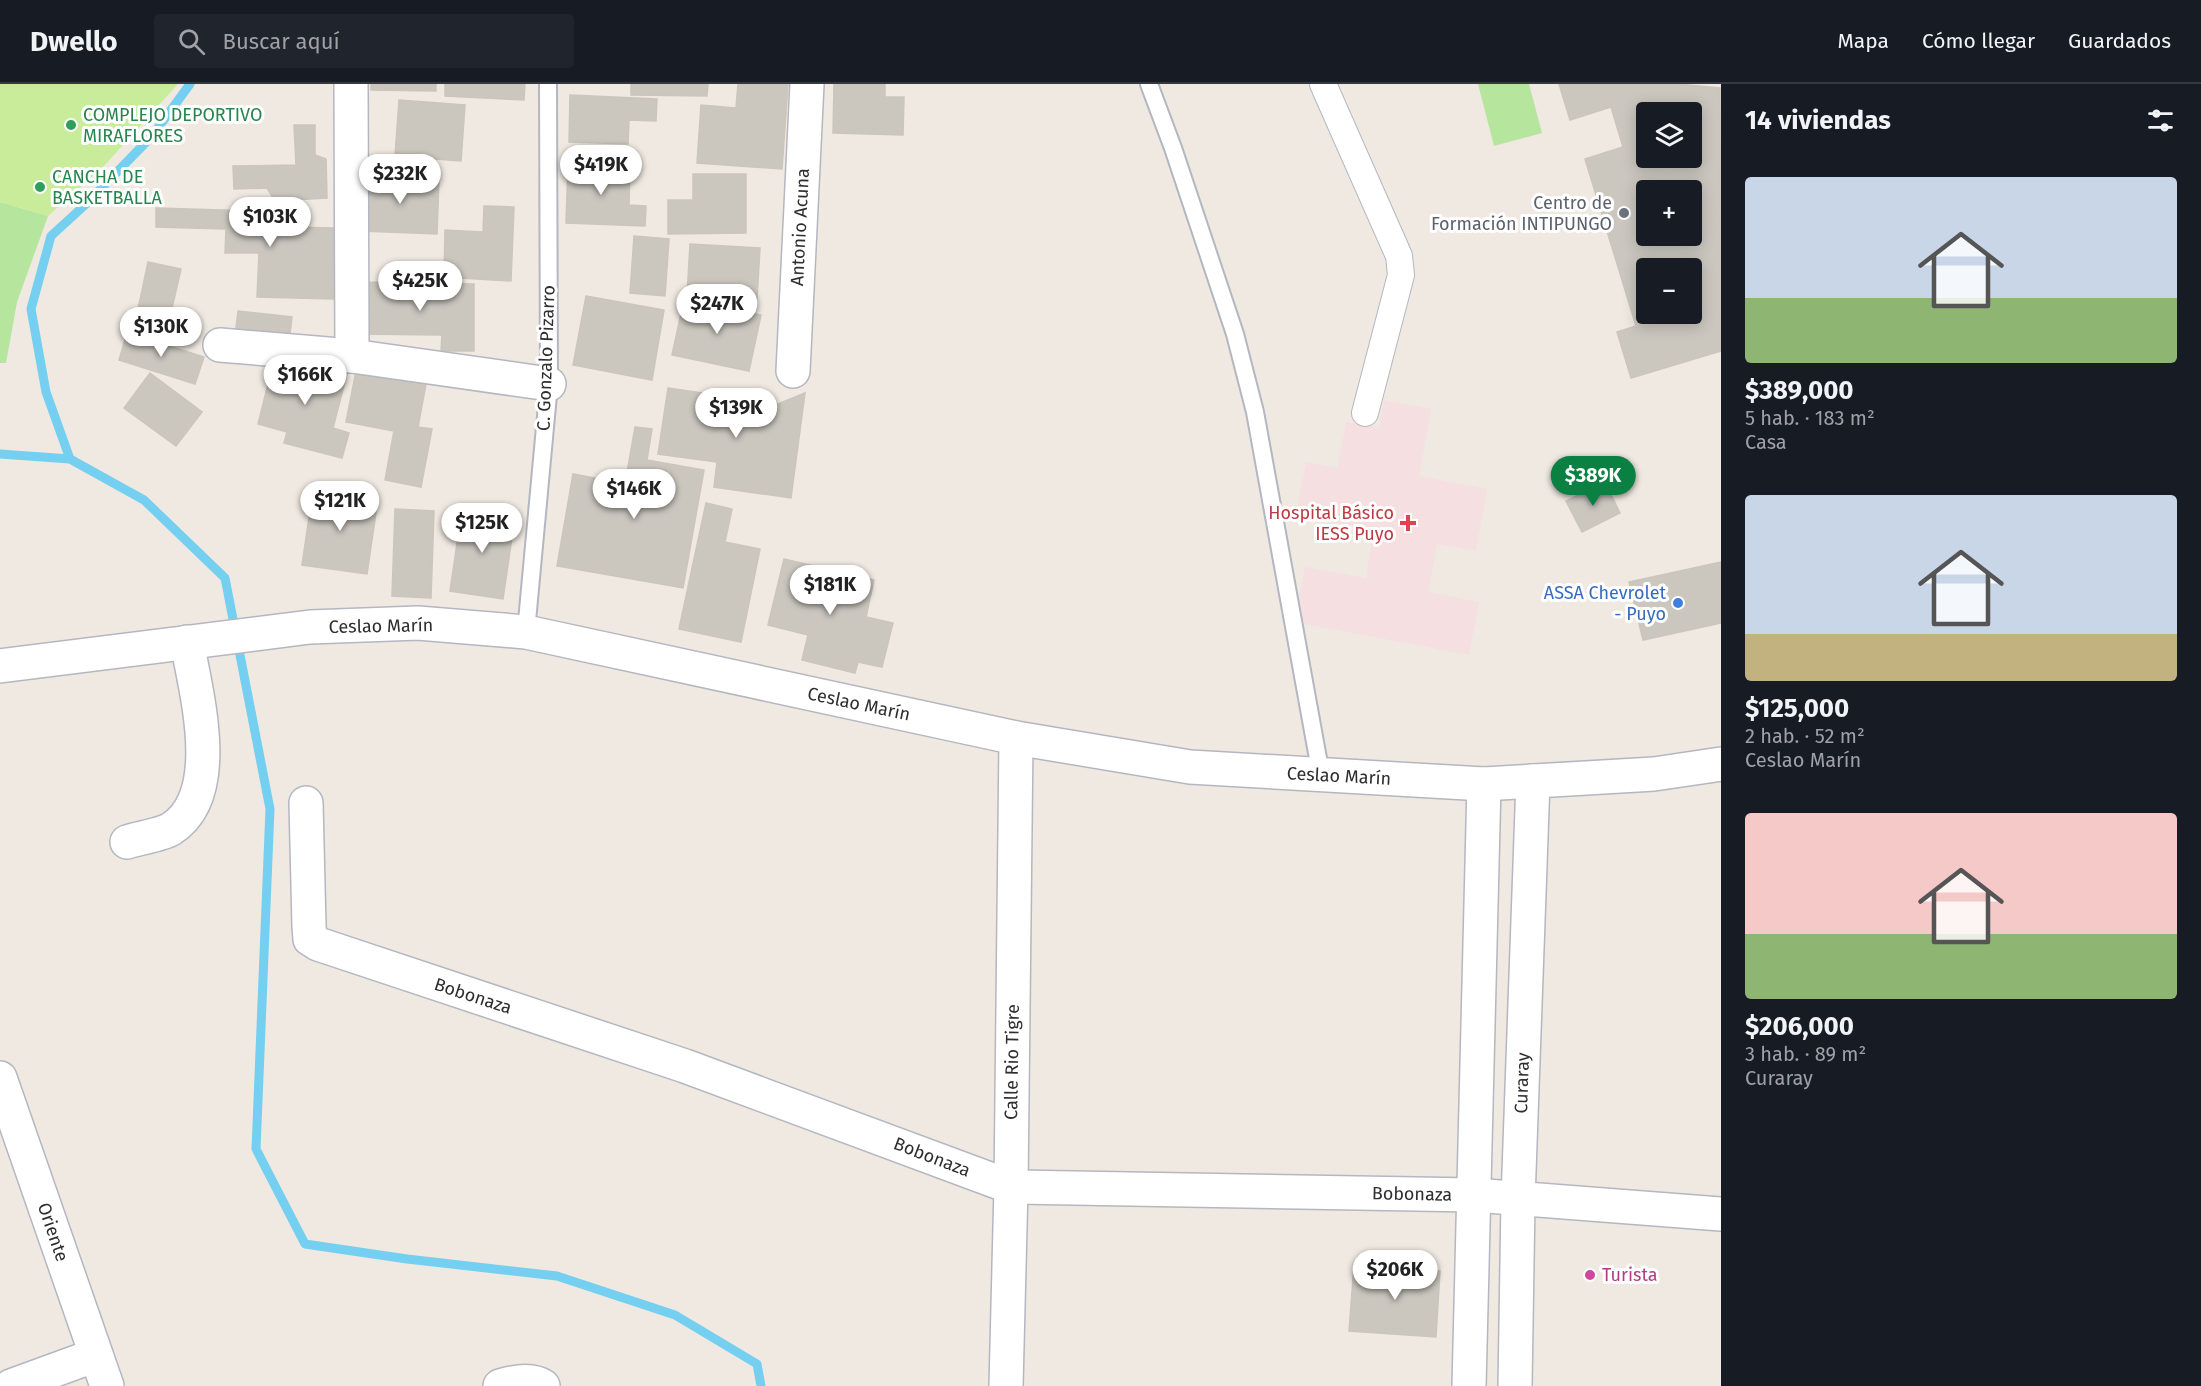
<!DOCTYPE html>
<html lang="es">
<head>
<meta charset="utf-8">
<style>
	:root { --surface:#171b24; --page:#20242c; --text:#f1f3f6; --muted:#9ea1a6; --line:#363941; --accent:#0b8043 }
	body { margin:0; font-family:"Fira Sans",sans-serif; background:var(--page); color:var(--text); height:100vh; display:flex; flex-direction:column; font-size:22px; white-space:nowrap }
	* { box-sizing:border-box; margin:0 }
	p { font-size:20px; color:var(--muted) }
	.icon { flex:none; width:33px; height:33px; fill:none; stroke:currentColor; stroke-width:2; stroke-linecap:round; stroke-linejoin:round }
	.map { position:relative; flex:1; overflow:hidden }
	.panel { display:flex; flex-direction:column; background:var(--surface); width:480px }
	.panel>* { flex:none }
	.controls { position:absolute; left:1636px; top:18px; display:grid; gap:12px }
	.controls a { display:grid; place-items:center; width:66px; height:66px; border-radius:6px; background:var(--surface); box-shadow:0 3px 15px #0003; font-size:30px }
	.price { position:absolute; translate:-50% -51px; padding:0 14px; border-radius:21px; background:#fff; color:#222; font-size:20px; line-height:39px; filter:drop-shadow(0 2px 3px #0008) }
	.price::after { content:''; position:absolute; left:50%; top:36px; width:18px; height:14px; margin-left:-9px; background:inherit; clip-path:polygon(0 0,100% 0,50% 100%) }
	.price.selected { background:var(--accent); color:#fff }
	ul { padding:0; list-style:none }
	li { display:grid; align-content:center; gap:12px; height:318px; padding:0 24px }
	li span { display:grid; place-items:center; height:186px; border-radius:6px; color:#555 }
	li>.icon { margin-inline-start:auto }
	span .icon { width:108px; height:108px; fill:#fffc; stroke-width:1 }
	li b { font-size:26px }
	h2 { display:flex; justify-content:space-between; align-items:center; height:72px; padding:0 24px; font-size:26px }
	header { display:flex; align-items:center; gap:36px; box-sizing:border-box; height:84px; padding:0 30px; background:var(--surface); border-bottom:2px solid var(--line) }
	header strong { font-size:28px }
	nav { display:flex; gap:33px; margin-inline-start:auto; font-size:21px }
	.search { width:420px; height:54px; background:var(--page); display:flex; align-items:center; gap:15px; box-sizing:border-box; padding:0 21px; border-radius:6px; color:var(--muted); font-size:22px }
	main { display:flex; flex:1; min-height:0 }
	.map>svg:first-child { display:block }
	.medical { fill:#f5dfe0 }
	.green { fill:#b6e59e }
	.pitch { fill:#c9ec9a }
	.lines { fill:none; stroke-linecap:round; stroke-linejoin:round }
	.stream { stroke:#75cff0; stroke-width:9 }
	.building { fill:#cbc7bf; stroke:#cbc5ba; stroke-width:1.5; fill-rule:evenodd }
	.service-casing { stroke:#b4b7c1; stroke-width:20 }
	.pedestrian-casing { stroke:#b4b7c1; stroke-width:28 }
	.minor-casing { stroke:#b4b7c1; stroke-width:36 }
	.secondary-casing { stroke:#b4b7c1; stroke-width:36 }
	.service { stroke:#fff; stroke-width:16 }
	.pedestrian { stroke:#fff; stroke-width:26 }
	.minor { stroke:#fff; stroke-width:33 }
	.secondary { stroke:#fff; stroke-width:33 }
	.leisure-dot { fill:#2e9e5b; stroke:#fff; stroke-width:2 }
	.worship-dot { fill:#6b7280; stroke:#fff; stroke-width:2 }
	.health-dot { fill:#e0444e; stroke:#fff; stroke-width:2 }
	.shop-dot { fill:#3f7fe0; stroke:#fff; stroke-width:2 }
	.hotel-dot { fill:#d1479c; stroke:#fff; stroke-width:2 }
	.labels { text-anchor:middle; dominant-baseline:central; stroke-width:6; stroke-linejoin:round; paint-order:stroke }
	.leisure-label { font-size:18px; fill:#27864d; stroke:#fff; text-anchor:start }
	.worship-label { font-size:18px; fill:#5b616d; stroke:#fff; text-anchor:end }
	.street-label { font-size:18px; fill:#2e2e2e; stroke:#fff }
	.health-label { font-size:18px; fill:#be3a42; stroke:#fff; text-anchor:end }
	.shop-label { font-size:18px; fill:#366cbe; stroke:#fff; text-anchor:end }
	.hotel-label { font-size:18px; fill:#b23c85; stroke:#fff; text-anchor:start }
</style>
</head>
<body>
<header>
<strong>Dwello</strong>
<div class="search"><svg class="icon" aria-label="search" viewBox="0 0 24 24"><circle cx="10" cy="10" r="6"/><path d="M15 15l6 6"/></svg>Buscar aquí</div>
<nav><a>Mapa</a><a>Cómo llegar</a><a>Guardados</a></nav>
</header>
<main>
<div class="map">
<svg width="1721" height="1302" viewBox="0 0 1721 1302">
	<rect width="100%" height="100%" fill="#efe9e1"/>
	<polygon class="medical" points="1384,316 1431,325 1419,392 1487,405 1476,467 1437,460 1428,508 1479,518 1469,571 1295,538 1305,483 1366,494 1374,446 1296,432 1306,378 1338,384 1346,338 1379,344"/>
	<g class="green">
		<polygon points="1478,0 1529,0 1542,49 1494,62"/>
		<polygon points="0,118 48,132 17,218 6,279 0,279"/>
	</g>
	<polygon class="pitch" points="0,0 178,0 104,82 48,132 0,118"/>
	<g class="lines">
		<g class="stream">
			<polyline points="0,370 70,375 144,416 225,494 270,725 256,1065 305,1160 407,1175 557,1192 675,1231 757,1280 761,1302"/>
			<polyline points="70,375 46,308 31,225 51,152 86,120 152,52 190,0"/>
		</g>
	</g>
	<g class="building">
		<polygon points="371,0 436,0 436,7 371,6"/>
		<polygon points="445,0 525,0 524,16 445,12"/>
		<polygon points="631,0 708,0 707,12 631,11"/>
		<polygon points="738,0 788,0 782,85 697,79 701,21 736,24"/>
		<polygon points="834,0 885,0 885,13 904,13 903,51 833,49"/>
		<path d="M1559,0H1678L1720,4L1721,267L1631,294L1617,248L1636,242L1585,75L1623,63L1611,23L1570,36ZM1647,28H1692V74H1647ZM1647,106H1692V152H1647ZM1647,184H1692V230H1647Z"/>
		<polygon points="570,11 657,15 656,37 629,36 628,60 569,58"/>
		<polygon points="399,16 465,21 461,77 395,72"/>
		<polygon points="294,41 315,41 315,71 326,75 327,114 275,117 267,104 234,105 233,82 296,81"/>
		<polygon points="568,80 630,82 629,121 646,122 645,142 566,139"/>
		<polygon points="693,90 746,90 746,149 668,150 668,116 693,116"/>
		<polygon points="364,91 439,95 437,150 362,147"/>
		<polygon points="484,122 514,123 511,197 444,193 445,146 483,148"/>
		<polygon points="156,124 291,128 291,143 336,144 334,215 257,213 259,169 225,169 226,145 156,143"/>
		<polygon points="634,152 669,155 665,212 630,209"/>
		<polygon points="690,160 760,164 757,215 687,212"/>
		<polygon points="148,178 181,185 169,237 137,230"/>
		<polygon points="359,198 474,200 474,267 441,267 442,251 359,250"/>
		<polygon points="586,212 664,226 652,296 573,281"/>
		<polygon points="684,216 761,231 749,287 672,271"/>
		<polygon points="238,227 292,233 289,258 235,252"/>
		<polygon points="127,249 204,273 195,300 119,276"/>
		<polygon points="275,272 347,290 333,344 349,349 342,374 284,359 287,348 258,340"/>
		<polygon points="356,287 426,300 418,343 432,345 421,403 385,396 394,347 346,338"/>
		<polygon points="150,289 202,328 176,362 124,324"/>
		<polygon points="668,304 778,320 805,309 791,414 714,403 717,378 658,370"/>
		<polygon points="635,343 652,345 647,376 704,386 683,504 557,482 573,390 625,400"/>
		<polygon points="1605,398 1620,429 1582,448 1566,417"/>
		<polygon points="313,406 378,415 367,490 302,481"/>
		<polygon points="706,419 732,425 725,458 760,465 741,558 679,545"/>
		<polygon points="395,425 434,427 431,514 392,512"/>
		<polygon points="462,425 515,433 503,515 450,507"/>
		<polygon points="784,475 874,496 866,533 893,539 882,583 858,578 855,589 802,576 808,551 768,541"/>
		<polygon points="1721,478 1721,539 1643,556 1629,498"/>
		<polygon points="1354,1181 1440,1187 1436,1253 1349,1247"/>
	</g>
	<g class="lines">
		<defs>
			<g id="service">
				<polyline points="1149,0 1173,64 1235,250 1255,328 1321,691"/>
				<polyline points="526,548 549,300 548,0"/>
			</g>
			<polyline id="pedestrian" points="1323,0 1399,172 1401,191 1365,329"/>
			<g id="minor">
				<polyline points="351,0 352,272"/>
				<polyline points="220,261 352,272 549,300"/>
				<polyline points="793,287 807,0"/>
				<polyline points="306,719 309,842 310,855 318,860 685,982 1011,1103 1474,1111 1721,1130"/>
				<path d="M127,758C139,754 161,751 171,745C225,711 196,609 187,558"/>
				<polyline points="0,994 107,1302"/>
				<polyline points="11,1302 96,1271"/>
				<path d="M500,1302C513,1298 531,1294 543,1302"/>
				<polyline points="1006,1302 1011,1103 1016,654"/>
				<polyline points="1469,1302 1484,700"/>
				<polyline points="1515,1302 1518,1116 1533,697"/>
			</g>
			<polyline id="secondary" points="0,582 310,543 418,539 526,548 1016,654 1190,683 1484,700 1654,690 1721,680"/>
		</defs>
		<use href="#service" class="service-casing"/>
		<use href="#pedestrian" class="pedestrian-casing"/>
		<use href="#minor" class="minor-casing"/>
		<use href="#secondary" class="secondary-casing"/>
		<use href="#service" class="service"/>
		<use href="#pedestrian" class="pedestrian"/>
		<use href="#minor" class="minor"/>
		<use href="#secondary" class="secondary"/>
	</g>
	<g class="leisure-dot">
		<circle cx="71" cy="41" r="6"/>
		<circle cx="40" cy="103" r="6"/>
	</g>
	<circle class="worship-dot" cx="1624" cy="129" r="6"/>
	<path class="health-dot" d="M1405 430h6v6h6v6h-6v6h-6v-6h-6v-6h6z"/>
	<circle class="shop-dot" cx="1678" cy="519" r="6"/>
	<circle class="hotel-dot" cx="1590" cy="1191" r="6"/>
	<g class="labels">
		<g class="leisure-label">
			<text x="83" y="31">COMPLEJO DEPORTIVO<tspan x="83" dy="21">MIRAFLORES</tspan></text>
			<text x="52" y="93">CANCHA DE<tspan x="52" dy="21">BASKETBALLA</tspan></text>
		</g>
		<g class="worship-label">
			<text x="1612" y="119">Centro de<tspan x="1612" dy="21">Formación INTIPUNGO</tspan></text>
		</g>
		<g class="street-label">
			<text transform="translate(800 143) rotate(-87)">Antonio Acuna</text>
			<text transform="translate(546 274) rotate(-88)">C. Gonzalo Pizarro</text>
			<text transform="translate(381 542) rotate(-1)">Ceslao Marín</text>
			<text transform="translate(859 620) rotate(12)">Ceslao Marín</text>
			<text transform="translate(1339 692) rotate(3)">Ceslao Marín</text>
			<text transform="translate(473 912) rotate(18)">Bobonaza</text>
			<text transform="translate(1012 978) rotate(-89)">Calle Rio Tigre</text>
			<text transform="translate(1522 999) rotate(-88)">Curaray</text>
			<text transform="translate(932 1073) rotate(21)">Bobonaza</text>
			<text transform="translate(1412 1110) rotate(1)">Bobonaza</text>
			<text transform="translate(53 1148) rotate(71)">Oriente</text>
		</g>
		<g class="health-label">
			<text x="1394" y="429">Hospital Básico<tspan x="1394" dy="21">IESS Puyo</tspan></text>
		</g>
		<g class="shop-label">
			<text x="1666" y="509">ASSA Chevrolet<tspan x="1666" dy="21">- Puyo</tspan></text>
		</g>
		<g class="hotel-label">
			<text x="1602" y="1191">Turista</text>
		</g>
	</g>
</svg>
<div class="controls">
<a><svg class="icon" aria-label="layers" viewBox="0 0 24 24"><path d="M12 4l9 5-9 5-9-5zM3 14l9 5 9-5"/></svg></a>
<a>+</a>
<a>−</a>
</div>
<b class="price" style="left:601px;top:112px">$419K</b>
<b class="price" style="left:400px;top:121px">$232K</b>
<b class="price" style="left:270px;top:164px">$103K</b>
<b class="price" style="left:420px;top:228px">$425K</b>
<b class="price" style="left:717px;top:251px">$247K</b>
<b class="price" style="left:161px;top:274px">$130K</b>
<b class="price" style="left:305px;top:322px">$166K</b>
<b class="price" style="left:736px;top:355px">$139K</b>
<b class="price selected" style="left:1593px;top:423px">$389K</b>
<b class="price" style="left:634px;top:436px">$146K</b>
<b class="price" style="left:340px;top:448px">$121K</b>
<b class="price" style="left:482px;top:470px">$125K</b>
<b class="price" style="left:830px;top:532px">$181K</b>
<b class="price" style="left:1395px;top:1217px">$206K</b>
</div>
<section class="panel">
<h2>14 viviendas<svg class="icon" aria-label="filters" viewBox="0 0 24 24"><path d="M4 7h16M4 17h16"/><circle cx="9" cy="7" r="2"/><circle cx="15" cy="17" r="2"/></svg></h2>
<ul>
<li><span style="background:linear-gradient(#c9d6e8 65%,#8fb573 0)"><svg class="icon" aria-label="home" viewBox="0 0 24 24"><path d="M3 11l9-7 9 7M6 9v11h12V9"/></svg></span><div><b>$389,000</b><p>5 hab. · 183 m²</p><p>Casa</p></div></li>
<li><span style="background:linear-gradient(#c9d6e8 75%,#c2b280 0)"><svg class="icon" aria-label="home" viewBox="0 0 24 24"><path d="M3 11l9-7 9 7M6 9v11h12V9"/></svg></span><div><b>$125,000</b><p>2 hab. · 52 m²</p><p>Ceslao Marín</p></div></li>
<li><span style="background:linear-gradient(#f6c9c9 65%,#8fb573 0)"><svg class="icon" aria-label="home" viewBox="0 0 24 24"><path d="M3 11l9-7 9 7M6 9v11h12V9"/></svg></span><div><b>$206,000</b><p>3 hab. · 89 m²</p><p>Curaray</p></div></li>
</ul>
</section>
</main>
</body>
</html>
